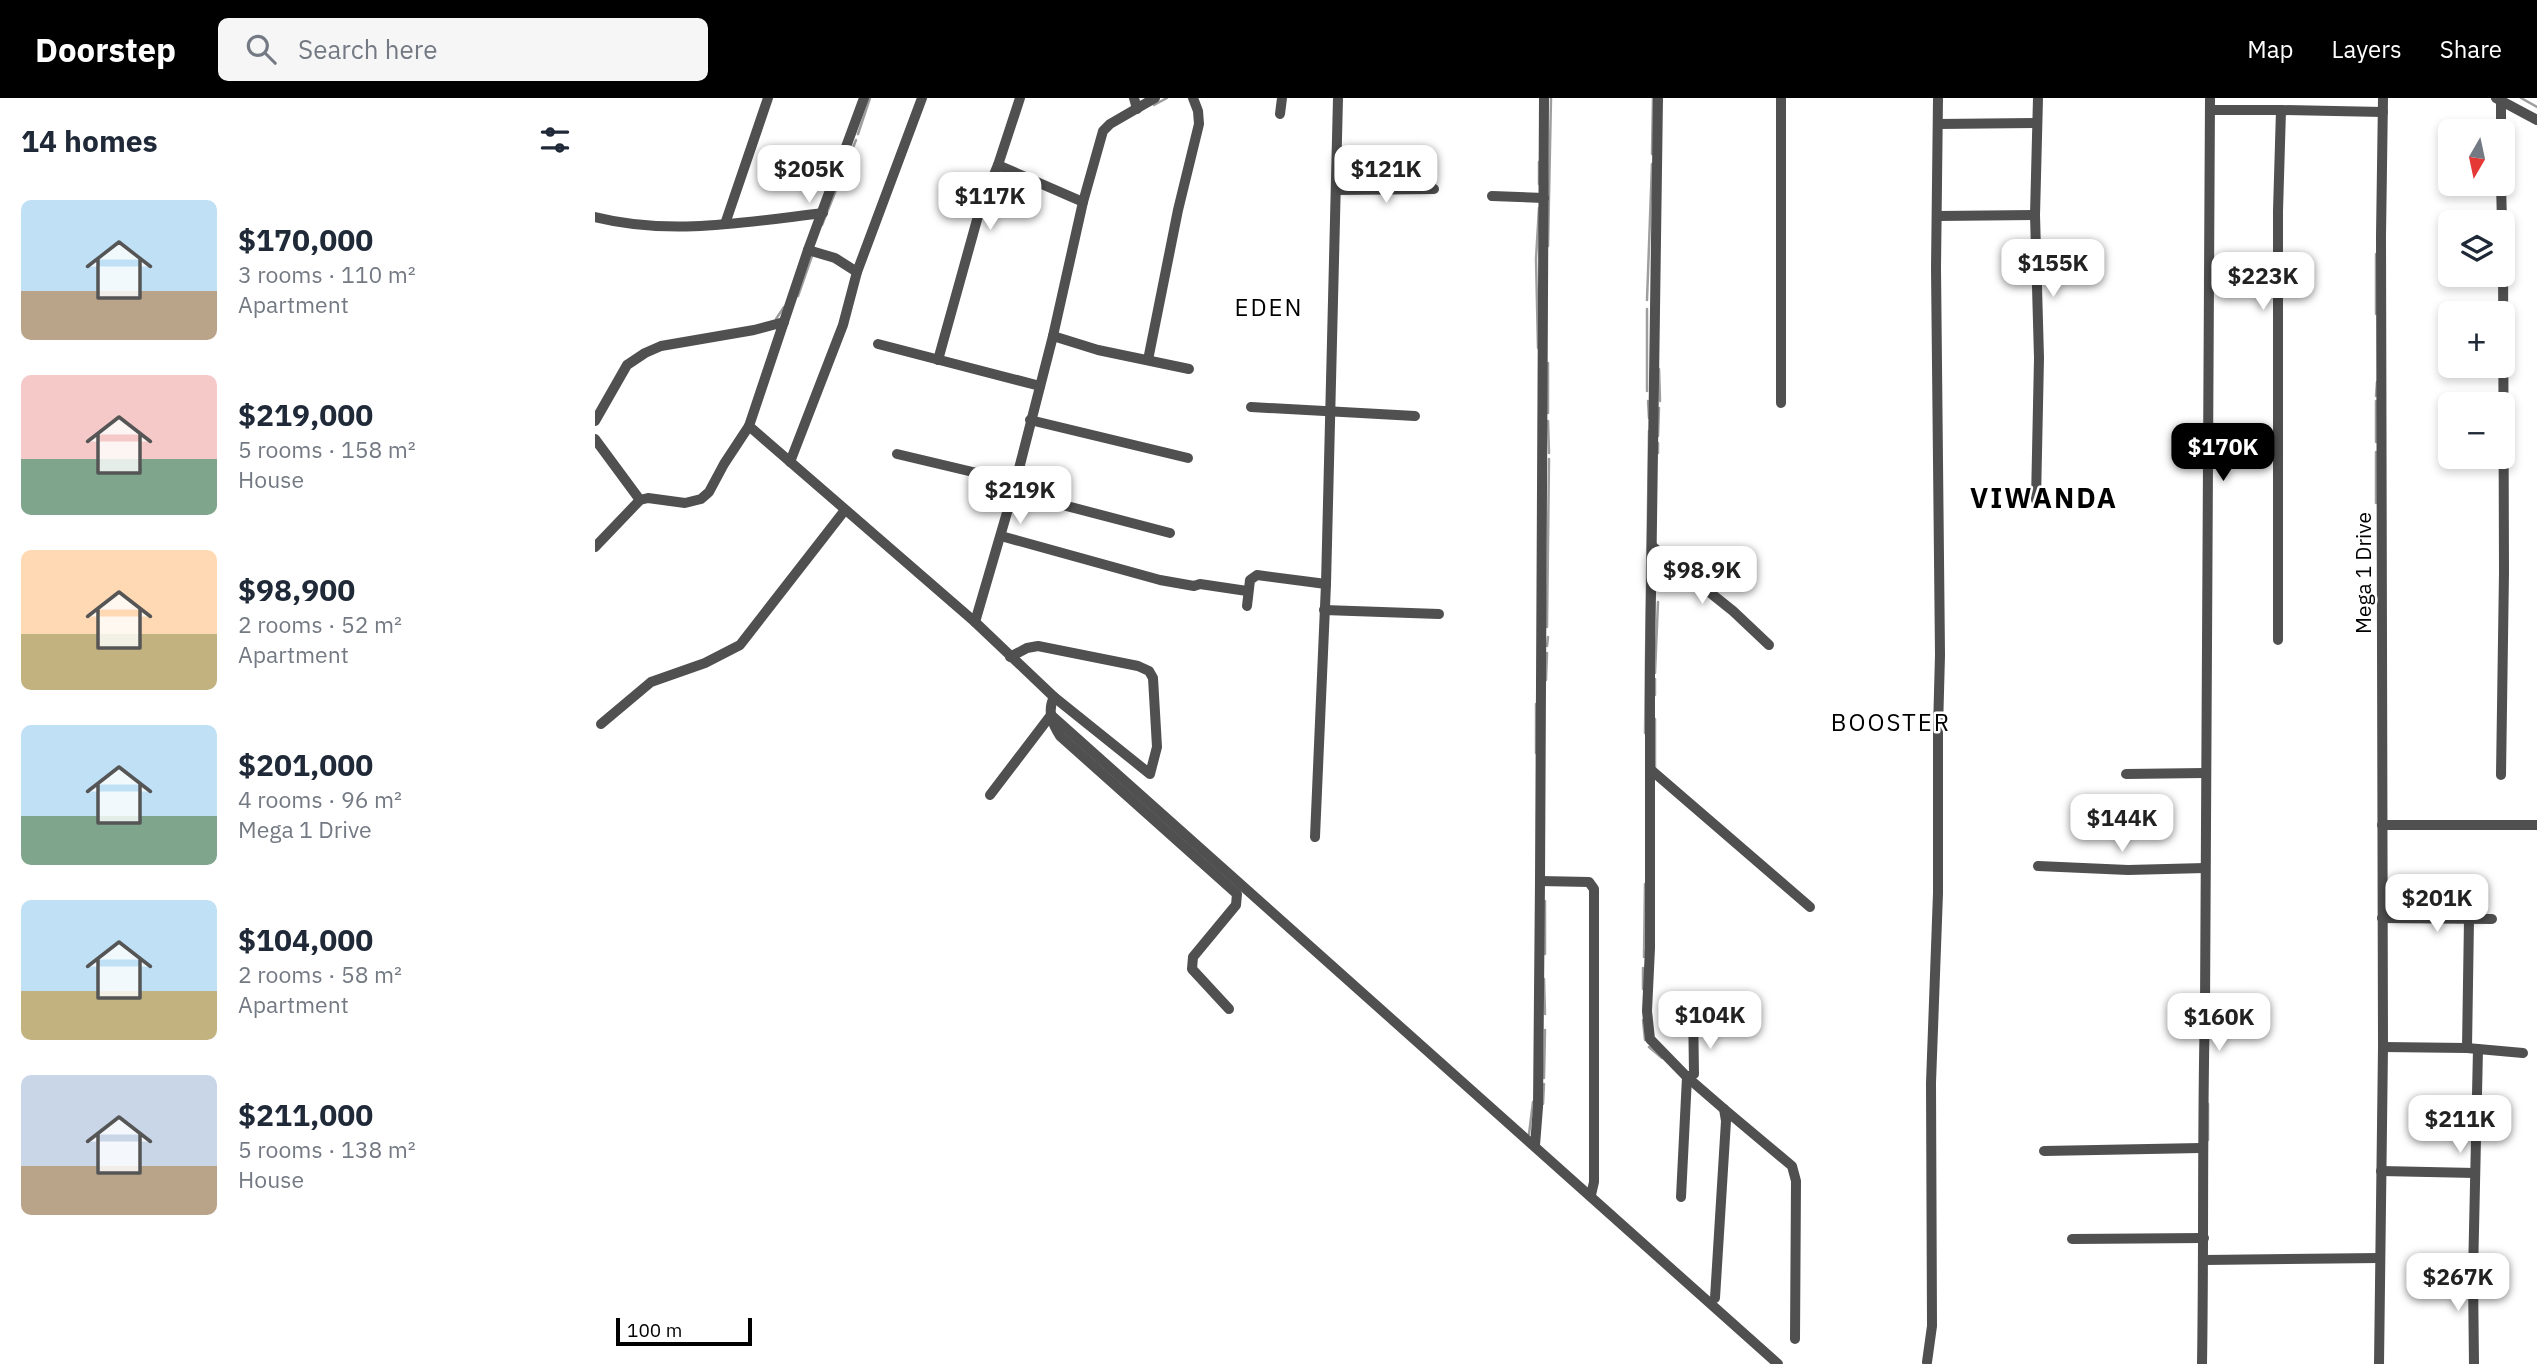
<!DOCTYPE html>
<html lang="en">
<head>
<meta charset="utf-8">
<style>
	:root { --surface:#fff; --page:#f6f6f7; --text:#1f2937; --muted:#747a83; --accent:#000 }
	body { margin:0; font-family:"IBM Plex Sans",sans-serif; background:var(--page); color:var(--text); height:100vh; display:flex; flex-direction:column; font-size:26px; white-space:nowrap }
	* { box-sizing:border-box; margin:0 }
	p { font-size:23px; color:var(--muted) }
	.icon { flex:none; width:38px; height:38px; fill:none; stroke:currentColor; stroke-width:2; stroke-linecap:round; stroke-linejoin:round }
	.map { position:relative; flex:1; overflow:hidden }
	.side { display:flex; flex-direction:column; background:var(--surface); width:595px }
	.side>* { flex:none }
	.needle { width:46px; rotate:189deg }
	.controls { position:absolute; left:1843px; top:21px; display:grid; gap:14px }
	.controls a { display:grid; place-items:center; width:77px; height:77px; border-radius:10px; background:var(--surface); box-shadow:0 4px 10px #0003; font-size:35px }
	.scale { position:absolute; left:21px; bottom:18px; width:136px; box-sizing:border-box; padding-left:7px; border:4px solid #000; border-top:0; font-size:19px; line-height:24px; white-space:nowrap; color:#000; -webkit-text-stroke:5px #fff; paint-order:stroke }
	.price { position:absolute; translate:-50% -60px; padding:0 16px; border-radius:14px; background:#fff; color:#222; font-size:23px; line-height:46px; filter:drop-shadow(0 2px 4px #0008) }
	.price::after { content:''; position:absolute; left:50%; top:42px; width:21px; height:16px; margin-left:-10px; background:inherit; clip-path:polygon(0 0,100% 0,50% 100%) }
	.price.on { background:var(--accent); color:#fff }
	ul { padding:0; list-style:none }
	li { display:flex; align-items:center; gap:21px; height:175px; padding:0 21px }
	li span { display:grid; place-items:center; flex:none; width:196px; height:140px; border-radius:10px; color:#555 }
	li>.icon { margin-inline-start:auto }
	span .icon { width:84px; height:84px; fill:#fffc; stroke-width:1 }
	li b { font-size:30px }
	h2 { display:flex; justify-content:space-between; align-items:center; height:84px; padding:0 21px; font-size:30px }
	header { display:flex; align-items:center; gap:42px; box-sizing:border-box; height:98px; padding:0 35px; background:var(--accent); color:#fff }
	header strong { font-size:33px }
	nav { display:flex; gap:38px; margin-inline-start:auto; font-size:24px }
	.search { width:490px; height:63px; background:var(--page); display:flex; align-items:center; gap:18px; box-sizing:border-box; padding:0 24px; border-radius:10px; color:var(--muted); font-size:26px }
	main { display:flex; flex:1; min-height:0 }
	.map>svg:first-child { display:block }
	.lines { fill:none; stroke-linecap:round; stroke-linejoin:round }
	.stream { stroke:#9e9e9e; stroke-width:2.5 }
	.minor { stroke:#505050; stroke-width:10 }
	.labels { text-anchor:middle; dominant-baseline:central; stroke-width:5; stroke-linejoin:round; paint-order:stroke }
	.street-label { font-size:21px; fill:#000; stroke:#fff }
	.quarter-label { font-size:24px; letter-spacing:2px; fill:#000; stroke:#fff }
	.district-label { font-size:28px; font-weight:bold; letter-spacing:2px; fill:#000; stroke:#fff }
</style>
</head>
<body>
<header>
<strong>Doorstep</strong>
<div class="search"><svg class="icon" aria-label="search" viewBox="0 0 24 24"><circle cx="10" cy="10" r="6"/><path d="M15 15l6 6"/></svg>Search here</div>
<nav><a>Map</a><a>Layers</a><a>Share</a></nav>
</header>
<main>
<section class="side">
<h2>14 homes<svg class="icon" aria-label="filters" viewBox="0 0 24 24"><path d="M4 7h16M4 17h16"/><circle cx="9" cy="7" r="2"/><circle cx="15" cy="17" r="2"/></svg></h2>
<ul>
<li><span style="background:linear-gradient(#bfe0f5 65%,#b9a48a 0)"><svg class="icon" aria-label="home" viewBox="0 0 24 24"><path d="M3 11l9-7 9 7M6 9v11h12V9"/></svg></span><div><b>$170,000</b><p>3 rooms · 110 m²</p><p>Apartment</p></div></li>
<li><span style="background:linear-gradient(#f6c9c9 60%,#7fa58c 0)"><svg class="icon" aria-label="home" viewBox="0 0 24 24"><path d="M3 11l9-7 9 7M6 9v11h12V9"/></svg></span><div><b>$219,000</b><p>5 rooms · 158 m²</p><p>House</p></div></li>
<li><span style="background:linear-gradient(#ffd9b3 60%,#c2b280 0)"><svg class="icon" aria-label="home" viewBox="0 0 24 24"><path d="M3 11l9-7 9 7M6 9v11h12V9"/></svg></span><div><b>$98,900</b><p>2 rooms · 52 m²</p><p>Apartment</p></div></li>
<li><span style="background:linear-gradient(#bfe0f5 65%,#7fa58c 0)"><svg class="icon" aria-label="home" viewBox="0 0 24 24"><path d="M3 11l9-7 9 7M6 9v11h12V9"/></svg></span><div><b>$201,000</b><p>4 rooms · 96 m²</p><p>Mega 1 Drive</p></div></li>
<li><span style="background:linear-gradient(#bfe0f5 65%,#c2b280 0)"><svg class="icon" aria-label="home" viewBox="0 0 24 24"><path d="M3 11l9-7 9 7M6 9v11h12V9"/></svg></span><div><b>$104,000</b><p>2 rooms · 58 m²</p><p>Apartment</p></div></li>
<li><span style="background:linear-gradient(#c9d6e8 65%,#b9a48a 0)"><svg class="icon" aria-label="home" viewBox="0 0 24 24"><path d="M3 11l9-7 9 7M6 9v11h12V9"/></svg></span><div><b>$211,000</b><p>5 rooms · 138 m²</p><p>House</p></div></li>
</ul>
</section>
<div class="map">
<svg width="1942" height="1266" viewBox="0 0 1942 1266">
	<rect width="100%" height="100%" fill="#fff"/>
	<g class="lines">
		<g class="stream">
			<polyline points="1926,0 1942,9"/>
			<polyline points="559,7 572,0"/>
			<polyline points="263,36 275,0"/>
			<polyline points="1057,56 1058,0"/>
			<polyline points="944,86 944,64"/>
			<polyline points="227,127 261,42"/>
			<polyline points="953,148 956,0"/>
			<polyline points="1781,156 1781,216"/>
			<polyline points="203,198 217,158"/>
			<polyline points="1052,202 1057,66"/>
			<polyline points="181,221 189,209"/>
			<polyline points="943,250 941,161 944,110"/>
			<polyline points="953,265 953,315"/>
			<polyline points="1064,271 1065,303"/>
			<polyline points="1052,293 1052,211"/>
			<polyline points="1781,298 1782,284"/>
			<polyline points="1053,303 1054,320"/>
			<polyline points="953,323 954,355"/>
			<polyline points="1063,338 1064,310"/>
			<polyline points="1781,344 1781,303"/>
			<polyline points="1781,354 1781,405"/>
			<polyline points="1063,355 1063,345"/>
			<polyline points="1063,490 1065,462"/>
			<polyline points="952,529 954,361"/>
			<polyline points="952,548 953,539"/>
			<polyline points="1060,575 1063,504"/>
			<polyline points="951,582 952,555"/>
			<polyline points="1060,597 1060,581"/>
			<polyline points="1060,621 1060,670"/>
			<polyline points="1050,635 1054,333"/>
			<polyline points="941,655 941,606"/>
			<polyline points="950,803 950,856"/>
			<polyline points="1049,859 1050,786"/>
			<polyline points="949,881 950,916"/>
			<polyline points="1048,891 1048,870"/>
			<polyline points="1048,922 1050,942"/>
			<polyline points="1054,949 1067,960"/>
			<polyline points="949,980 950,932"/>
			<polyline points="948,1006 949,986"/>
			<polyline points="934,1036 938,1004"/>
			<polyline points="1613,1042 1613,1006"/>
		</g>
		<g class="minor">
			<polyline points="269,0 213,152 154,328 380,524 459,599 555,676 562,649 558,580 554,573 543,568 443,548 432,550 415,559"/>
			<polyline points="539,0 542,11"/>
			<polyline points="1063,0 1055,565 1055,850 1052,913 1055,941 1092,979 1129,1011 1131,1023 1120,1200"/>
			<polyline points="1186,0 1186,305"/>
			<polyline points="1901,0 1942,22"/>
			<polyline points="1615,12 1686,12"/>
			<polyline points="685,16 687,0"/>
			<polyline points="1343,26 1442,25"/>
			<polyline points="1906,33 1906,0"/>
			<polyline points="403,67 488,104"/>
			<polyline points="1906,86 1907,124"/>
			<polyline points="743,92 839,91"/>
			<polyline points="897,98 949,100"/>
			<polyline points="1343,118 1440,117"/>
			<path d="M0,119C75,138 152,124 228,115"/>
			<polyline points="130,126 173,0"/>
			<polyline points="213,152 240,160 262,174"/>
			<polyline points="458,238 503,252 594,271"/>
			<polyline points="283,246 445,288"/>
			<polyline points="343,262 385,111 403,67 425,0"/>
			<polyline points="553,262 583,112 604,26 603,13 598,0"/>
			<polyline points="656,309 820,318"/>
			<polyline points="435,322 593,360"/>
			<polyline points="0,323 32,267 50,255 66,248 159,232 189,224"/>
			<polyline points="0,341 45,402"/>
			<polyline points="302,356 420,384"/>
			<polyline points="195,364 248,227 262,174 327,0"/>
			<polyline points="418,394 575,435"/>
			<polyline points="1441,402 1444,260 1440,117 1443,0"/>
			<polyline points="406,438 565,482 599,488 605,486 652,493"/>
			<polyline points="0,449 45,402 53,400 90,405 106,401 114,394 129,366 154,328"/>
			<polyline points="1058,449 1138,513 1174,547"/>
			<polyline points="652,508 655,482 662,477 731,486"/>
			<polyline points="729,512 844,516"/>
			<polyline points="380,524 418,394 458,238 488,104 508,33 515,26 560,0"/>
			<polyline points="1683,542 1683,113 1686,12 1788,14"/>
			<path d="M459,599C452,613 457,625 465,638L642,796L641,807L598,859L597,871L634,911"/>
			<polyline points="6,626 56,584 110,565 145,547 250,412"/>
			<polyline points="1055,671 1215,809"/>
			<polyline points="1531,676 1610,675"/>
			<polyline points="1906,677 1909,474 1908,148"/>
			<polyline points="395,697 456,617 1183,1266"/>
			<polyline points="1787,727 1942,727"/>
			<polyline points="720,739 731,486 743,0"/>
			<polyline points="1443,768 1533,772 1610,770"/>
			<polyline points="945,783 994,784 999,791 999,1084 996,1097"/>
			<polyline points="1787,820 1897,821"/>
			<polyline points="1788,949 1872,950 1928,955"/>
			<polyline points="1872,950 1874,821"/>
			<polyline points="1129,1011 1197,1068 1201,1083 1200,1241"/>
			<polyline points="940,1047 943,1009 945,783 949,0"/>
			<polyline points="1449,1053 1606,1050"/>
			<polyline points="1786,1073 1880,1075"/>
			<polyline points="1086,1099 1092,979 1099,976 1098,907"/>
			<polyline points="1477,1141 1609,1140"/>
			<polyline points="1609,1162 1785,1160"/>
			<polyline points="1332,1264 1337,1228 1336,985 1343,795 1343,631 1345,557 1341,170 1343,0"/>
			<path d="M1607,1266C1609,1147 1607,1028 1610,910L1615,0"/>
			<polyline points="1784,1266 1788,949 1786,138 1788,0"/>
			<polyline points="1879,1266 1878,1177 1883,951"/>
		</g>
	</g>
	<g class="labels">
		<g class="street-label">
			<text transform="translate(1768 475) rotate(-90)">Mega 1 Drive</text>
		</g>
		<g class="quarter-label">
			<text x="674" y="209">EDEN</text>
			<text x="1296" y="624">BOOSTER</text>
		</g>
		<g class="district-label">
			<text x="1449" y="399">VIWANDA</text>
		</g>
	</g>
</svg>
<div class="controls">
<a><svg class="needle" viewBox="-14 -14 28 28"><path d="M0-13l5 13h-10z" fill="#e53935"/><path d="M0 13l5-13h-10z" fill="#747a83"/></svg></a>
<a><svg class="icon" aria-label="layers" viewBox="0 0 24 24"><path d="M12 4l9 5-9 5-9-5zM3 14l9 5 9-5"/></svg></a>
<a>+</a>
<a>−</a>
</div>
<div class="scale">100 m</div>
<b class="price" style="left:214px;top:107px">$205K</b>
<b class="price" style="left:791px;top:107px">$121K</b>
<b class="price" style="left:395px;top:134px">$117K</b>
<b class="price" style="left:1458px;top:201px">$155K</b>
<b class="price" style="left:1668px;top:214px">$223K</b>
<b class="price on" style="left:1628px;top:385px">$170K</b>
<b class="price" style="left:425px;top:428px">$219K</b>
<b class="price" style="left:1107px;top:508px">$98.9K</b>
<b class="price" style="left:1527px;top:756px">$144K</b>
<b class="price" style="left:1842px;top:836px">$201K</b>
<b class="price" style="left:1115px;top:953px">$104K</b>
<b class="price" style="left:1624px;top:955px">$160K</b>
<b class="price" style="left:1865px;top:1057px">$211K</b>
<b class="price" style="left:1863px;top:1215px">$267K</b>
</div>
</main>
</body>
</html>
